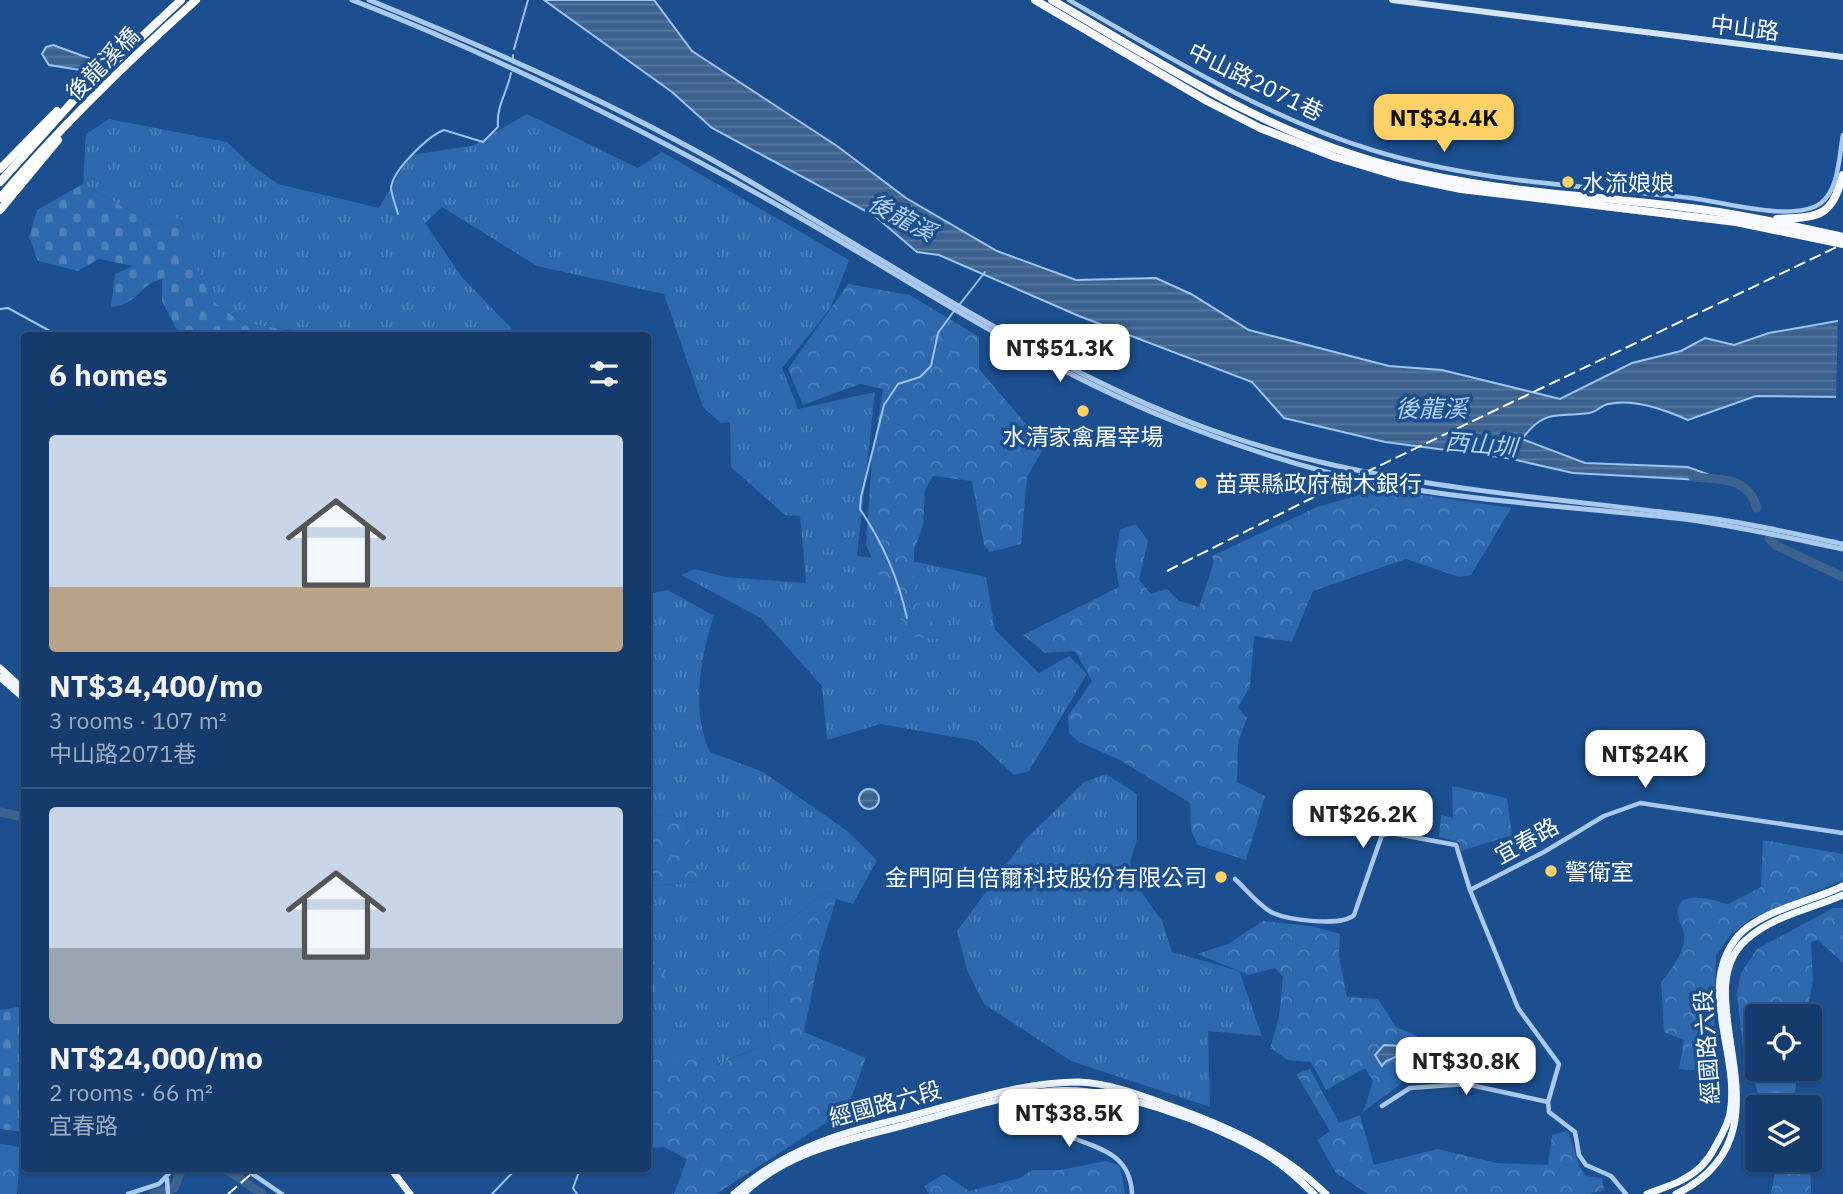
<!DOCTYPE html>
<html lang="en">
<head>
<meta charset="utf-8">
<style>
	:root { --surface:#143b6b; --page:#214673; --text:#f1f3f6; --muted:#9dadc1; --line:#33557e; --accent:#ffd166 }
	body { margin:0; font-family:"IBM Plex Sans","Noto Sans TC",sans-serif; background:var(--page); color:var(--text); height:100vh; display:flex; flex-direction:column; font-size:26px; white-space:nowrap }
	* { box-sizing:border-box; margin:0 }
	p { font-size:23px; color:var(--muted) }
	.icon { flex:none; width:38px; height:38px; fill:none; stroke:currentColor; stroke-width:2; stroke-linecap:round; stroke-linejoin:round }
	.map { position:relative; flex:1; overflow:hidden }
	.panel { position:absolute; left:21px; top:332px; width:630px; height:840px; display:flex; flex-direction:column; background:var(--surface); border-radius:7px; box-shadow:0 2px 5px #0004,0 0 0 2px var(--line) }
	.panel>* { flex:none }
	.buttons { position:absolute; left:1745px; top:1004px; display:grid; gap:14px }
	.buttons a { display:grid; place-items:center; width:77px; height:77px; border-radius:7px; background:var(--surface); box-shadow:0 2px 5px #0004,0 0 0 2px var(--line); font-size:35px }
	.price { position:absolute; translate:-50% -60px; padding:0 16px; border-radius:14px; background:#fff; color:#222; font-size:23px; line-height:46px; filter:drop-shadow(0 2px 4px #0008) }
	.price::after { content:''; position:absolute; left:50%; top:42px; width:21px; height:16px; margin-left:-10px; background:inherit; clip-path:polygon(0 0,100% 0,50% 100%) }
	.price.on { background:var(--accent); color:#111 }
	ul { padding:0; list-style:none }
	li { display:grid; align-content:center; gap:14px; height:371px; padding:0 28px }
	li+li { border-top:2px solid var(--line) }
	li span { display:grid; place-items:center; height:217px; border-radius:7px; color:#555 }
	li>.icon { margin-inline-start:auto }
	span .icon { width:126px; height:126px; fill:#fffc; stroke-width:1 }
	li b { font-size:30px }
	h2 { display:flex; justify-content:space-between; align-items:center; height:84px; padding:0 28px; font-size:30px }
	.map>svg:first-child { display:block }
	.grass { fill:url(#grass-tufts) }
	.forest { fill:url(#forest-crowns) }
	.cemetery { fill:url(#cemetery-stones) }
	.water { fill:url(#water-rules); stroke:#9cc4f0; stroke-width:2 }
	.pier { fill:#1b4f8f }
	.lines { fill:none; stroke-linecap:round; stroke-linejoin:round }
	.stream { stroke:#9cc4f0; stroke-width:2 }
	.river { stroke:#3c6290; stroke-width:9 }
	.minor { stroke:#a9c9ee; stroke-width:4.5 }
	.tertiary { stroke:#a9c9ee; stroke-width:5 }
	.secondary { stroke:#d6e6fa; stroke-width:6 }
	.primary { stroke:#f0f6ff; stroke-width:7 }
	.trunk { stroke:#f8faff; stroke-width:8 }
	.motorway { stroke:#fff; stroke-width:8 }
	.rail { stroke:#fff; stroke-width:2; stroke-dasharray:12 5; stroke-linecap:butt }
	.poi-dot { fill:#ffd166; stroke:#1b4f8f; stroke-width:2.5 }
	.labels { text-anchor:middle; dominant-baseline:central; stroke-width:7; stroke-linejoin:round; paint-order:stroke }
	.street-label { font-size:23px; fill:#fff; stroke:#1b4f8f }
	.poi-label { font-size:23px; fill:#fff; stroke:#1b4f8f; text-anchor:start }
	.water-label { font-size:24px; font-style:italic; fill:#b5d3f5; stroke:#1b4f8f }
</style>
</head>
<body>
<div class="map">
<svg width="1843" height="1194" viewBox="0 0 1843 1194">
	<defs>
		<pattern id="grass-tufts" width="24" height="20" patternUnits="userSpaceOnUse" patternTransform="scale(1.75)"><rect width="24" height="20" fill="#2e69ad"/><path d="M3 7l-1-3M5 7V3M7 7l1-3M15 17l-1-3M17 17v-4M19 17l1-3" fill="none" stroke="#4d80b9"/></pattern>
		<pattern id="forest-crowns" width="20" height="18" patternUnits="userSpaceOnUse" patternTransform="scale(1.75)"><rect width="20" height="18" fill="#2e69ad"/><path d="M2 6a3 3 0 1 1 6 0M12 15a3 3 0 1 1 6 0" fill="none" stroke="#4d80b9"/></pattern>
		<pattern id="cemetery-stones" width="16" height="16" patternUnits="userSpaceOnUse" patternTransform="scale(1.75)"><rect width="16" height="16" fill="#2e69ad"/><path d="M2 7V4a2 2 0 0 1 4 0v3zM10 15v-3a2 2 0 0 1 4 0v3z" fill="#4d80b9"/></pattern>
		<pattern id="water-rules" width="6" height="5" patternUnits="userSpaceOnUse" patternTransform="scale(1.75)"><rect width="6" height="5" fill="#3c6290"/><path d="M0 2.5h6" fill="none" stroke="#597aa1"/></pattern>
	</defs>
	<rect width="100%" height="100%" fill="#1b4f8f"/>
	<g class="grass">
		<polygon points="527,114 638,168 662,152 849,260 830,309 782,368 798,409 875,392 857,556 916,562 986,577 995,630 1039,673 1069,656 1087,674 1029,771 1014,775 977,741 880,724 827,740 822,686 761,618 681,575 695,569 725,577 806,583 800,516 785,515 731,467 730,422 721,423 703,407 664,294 537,266 442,207 425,223 461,276 511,328 514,336 336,336 242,323 212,300 201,276 184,268 159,227 83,184 86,134 109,119 227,142 252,166 278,184 379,208 410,155 472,146"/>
		<path d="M668,590L714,616C700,657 691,713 710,752L763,772L846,830L877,860L853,904L836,899L826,891L768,938L769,1043L716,1065L648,1056V886L697,882L686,820L648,813V594Z"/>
		<polygon points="1106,774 1137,794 1137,839 1130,862 1134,882 1162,921 1172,952 1239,971 1262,1036 1208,1031 1210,1107 1071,1061 984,1004 967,970 957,931 1024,841 1084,782"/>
	</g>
	<g class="forest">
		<polygon points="848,284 910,295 979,337 979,369 1045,446 1027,477 1021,544 990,552 984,545 972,481 933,476 925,490 923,526 914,550 913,594 944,640 908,636 866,545 872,457 883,389 860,384 803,405 788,369"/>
		<polygon points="1381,489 1511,508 1471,575 1459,577 1406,559 1313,591 1292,642 1254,636 1250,686 1238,708 1247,718 1238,742 1237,782 1265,796 1246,860 1198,845 1191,831 1190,803 1120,760 1079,742 1069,733 1068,716 1092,681 1075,651 1045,653 1023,635 1119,587 1115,562 1120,530 1136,524 1148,541 1139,580 1151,594 1167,589 1179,601 1199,607 1214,562 1212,556 1317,507"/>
		<polygon points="1452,786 1507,798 1512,835 1461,851 1459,842 1439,837 1441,815 1453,818"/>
		<polygon points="648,813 686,820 698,882 648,886"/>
		<path d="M1763,840L1843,854V880L1751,919L1730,935L1716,956L1714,1027L1718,1064L1701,1071L1679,1069L1684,1040L1664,1032L1661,982C1671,970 1686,951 1684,934C1683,927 1678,920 1678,913C1677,887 1714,901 1728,904L1761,887Z"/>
		<polygon points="826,891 836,899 820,952 804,1032 866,1058 847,1109 716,1194 674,1194 687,1159 664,1147 648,1148 648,1056 673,1059 694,1045 717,1065 769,1043 768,938"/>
		<polygon points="1833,908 1843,908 1843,963 1818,940 1811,942 1813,980 1806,1017 1757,1017 1757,1069 1798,1069 1794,1100 1807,1108 1763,1108 1743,1048 1737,993 1741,973 1757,949"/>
		<polygon points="1263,921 1311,926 1340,934 1339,956 1347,997 1378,999 1396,1027 1416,1035 1431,1054 1403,1069 1402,1083 1363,1112 1373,1081 1365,1068 1326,1090 1311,1062 1288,1060 1270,1048 1279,1017 1283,977 1275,968 1249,975 1197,954 1228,944"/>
		<path d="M1310,1069L1339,1123L1360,1115L1374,1165L1437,1149L1497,1163L1548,1165L1552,1135L1567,1131C1576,1146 1574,1162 1586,1176L1602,1178L1604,1190L1588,1194H1368L1336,1173L1317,1140L1330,1131L1296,1074Z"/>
		<polygon points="1810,1109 1820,1124 1810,1149 1811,1194 1771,1194 1777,1160 1810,1160"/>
		<polygon points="0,1144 21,1147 17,1194 0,1194"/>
		<polygon points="1106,1161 1120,1166 1125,1194 929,1194 924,1186 944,1174 969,1191 1020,1178 1032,1170 1060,1170"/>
	</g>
	<g class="cemetery">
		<path d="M83,184L159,227L171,217L185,221L184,268L196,266L212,300L242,323L334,336H180L162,301V279C136,286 141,303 111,307L115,274L133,266L99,259L78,271L38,261L29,237L37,210Z"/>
		<polygon points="648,953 674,991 648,1008"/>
		<polygon points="24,1006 24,1132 0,1129 0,1010"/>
	</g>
	<g class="water">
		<path d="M544,0H654L692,51L837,146L906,198L997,251L1076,280L1156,278L1191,294L1249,330L1389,366L1442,370L1560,399L1632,363L1681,351L1705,338L1734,345L1769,333L1843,320V397L1756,396L1688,420C1665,410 1634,398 1608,404C1602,405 1597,412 1589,413C1556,418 1545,408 1522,439L1585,463L1688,467L1707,474L1702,480L1573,473L1507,458L1385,442L1284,418L1252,382L1079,316L939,255L917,252L875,216L712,128L672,92Z"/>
		<polygon points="53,45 94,60 93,65 80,70 49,65 42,54 46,47"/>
		<circle cx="869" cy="799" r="10"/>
		<polygon points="1384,1045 1401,1046 1405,1053 1386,1061 1382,1066 1375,1055"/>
	</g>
	<polygon class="pier" points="1838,317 1843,317 1843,401 1836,400"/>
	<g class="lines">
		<g class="stream">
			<polyline points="514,49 528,0"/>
			<polyline points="513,58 513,55"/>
			<path d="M398,214C396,206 391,194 391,187C394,169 428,136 444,130L483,142L498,127C496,106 507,93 511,73"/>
			<polyline points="960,304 985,272"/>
			<polyline points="0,309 8,308 59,336"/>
			<path d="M907,618C898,577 883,543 860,509L861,497L884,405L898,384L920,377L931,366L938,333L954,311"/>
			<polyline points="575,1169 579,1172 573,1188 577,1194"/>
			<polyline points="492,1194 516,1169"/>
		</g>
		<g class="river">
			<path d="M1693,477C1722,480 1747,476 1757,508"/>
			<polyline points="1769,539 1777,546 1843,577"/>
			<polyline points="0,812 24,817"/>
			<polyline points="226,1169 262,1194"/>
			<polyline points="154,1194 174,1188 182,1169"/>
		</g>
		<g class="minor">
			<path d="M1069,0C1167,56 1263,116 1372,150C1475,182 1585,186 1691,198C1725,202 1793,223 1821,203C1839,189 1839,156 1843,135"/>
			<path d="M1235,879C1247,890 1260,907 1273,913C1289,920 1341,927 1354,915L1382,835L1391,833L1456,845L1470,890L1518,1008L1559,1064L1548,1102L1549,1112L1575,1132L1579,1155L1586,1165L1611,1176L1626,1194"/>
			<polyline points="1470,890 1544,852 1604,816 1640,803 1843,833"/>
			<path d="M1034,1093L1042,1117L1048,1125C1081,1149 1130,1143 1132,1194"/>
			<polyline points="1382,1106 1410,1088 1466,1084 1548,1102"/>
			<polyline points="245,1169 282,1194"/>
			<polyline points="167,1179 168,1194"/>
			<polyline points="128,1194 159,1184 173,1169"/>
		</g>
		<g class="tertiary">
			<path d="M352,0C511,62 661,138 809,223C933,295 1051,374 1186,426C1246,449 1308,470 1371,482C1474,502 1580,507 1684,519C1737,526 1790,538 1843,549"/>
			<path d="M369,0C495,51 620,106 737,174C885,259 1026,357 1185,420C1349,485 1514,493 1686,515C1739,521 1791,533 1843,544"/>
		</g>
		<polyline class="secondary" points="1392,0 1843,57"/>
		<g class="primary">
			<polyline points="0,668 24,690"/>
			<polyline points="0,677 24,698"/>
			<polyline points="391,1169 410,1194"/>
			<path d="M734,1194C789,1146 842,1133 911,1116C965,1102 1022,1082 1078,1082C1109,1083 1141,1095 1170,1106C1229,1127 1280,1150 1326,1194"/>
			<path d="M743,1194C785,1153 843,1141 897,1127C948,1114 1001,1095 1053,1091C1113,1086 1208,1122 1260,1151C1280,1162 1298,1178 1314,1194"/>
			<path d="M1647,1194C1659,1189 1671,1186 1682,1180C1696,1173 1708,1161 1715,1147C1721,1136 1728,1125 1730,1113C1741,1055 1695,987 1738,936C1759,911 1813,901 1843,886"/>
			<path d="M1676,1194C1802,1133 1681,997 1746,940C1772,916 1811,909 1843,895"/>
		</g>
		<g class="trunk">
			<polyline points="1035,0 1207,101 1260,128 1335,157 1398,176 1461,189 1736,222 1843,244"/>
			<path d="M1052,0C1167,66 1268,135 1398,168C1491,192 1587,195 1682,207C1736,213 1789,225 1843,237"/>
			<path d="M1777,219C1819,217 1831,218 1843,175"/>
		</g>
		<g class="motorway">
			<polyline points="0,169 57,111"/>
			<polyline points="0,182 74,100 181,0"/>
			<path d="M0,198C60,127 127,62 196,0"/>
			<polyline points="0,210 58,140"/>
		</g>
		<g class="rail">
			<polyline points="1167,571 1316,496 1843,244"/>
			<polyline points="228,1194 257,1169"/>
		</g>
	</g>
	<g class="poi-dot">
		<circle cx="1568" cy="182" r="7"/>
		<circle cx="1083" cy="411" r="7"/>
		<circle cx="1201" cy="483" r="7"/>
		<circle cx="1551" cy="871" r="7"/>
		<circle cx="1221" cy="877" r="7"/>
	</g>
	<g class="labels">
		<g class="street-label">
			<text transform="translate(1745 27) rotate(7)">中山路</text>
			<text transform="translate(102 63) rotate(-45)">後龍溪橋</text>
			<text transform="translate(1256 81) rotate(26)">中山路2071巷</text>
			<text transform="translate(1526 840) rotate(-29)">宜春路</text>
			<text transform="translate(1706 1047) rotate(-94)">經國路六段</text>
			<text transform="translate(885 1103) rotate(-15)">經國路六段</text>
		</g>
		<g class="poi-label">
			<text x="1582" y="182">水流娘娘</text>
			<text x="1083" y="436" text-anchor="middle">水清家禽屠宰場</text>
			<text x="1215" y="483">苗栗縣政府樹木銀行</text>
			<text x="1565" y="871">警衛室</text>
			<text x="1207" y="877" text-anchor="end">金門阿自倍爾科技股份有限公司</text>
		</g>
		<g class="water-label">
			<text transform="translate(902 217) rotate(28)">後龍溪</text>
			<text x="1431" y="408">後龍溪</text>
			<text transform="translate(1481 444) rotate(5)">西山圳</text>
		</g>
	</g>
</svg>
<div class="buttons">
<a><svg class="icon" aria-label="locate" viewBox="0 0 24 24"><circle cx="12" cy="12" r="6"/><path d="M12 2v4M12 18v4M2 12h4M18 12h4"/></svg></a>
<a><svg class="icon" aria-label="layers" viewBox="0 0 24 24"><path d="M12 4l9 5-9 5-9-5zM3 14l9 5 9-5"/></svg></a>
</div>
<b class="price on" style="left:1444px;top:154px">NT$34.4K</b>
<b class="price" style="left:1060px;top:384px">NT$51.3K</b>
<b class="price" style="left:1645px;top:790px">NT$24K</b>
<b class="price" style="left:1363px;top:850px">NT$26.2K</b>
<b class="price" style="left:1466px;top:1097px">NT$30.8K</b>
<b class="price" style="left:1069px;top:1149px">NT$38.5K</b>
<section class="panel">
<h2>6 homes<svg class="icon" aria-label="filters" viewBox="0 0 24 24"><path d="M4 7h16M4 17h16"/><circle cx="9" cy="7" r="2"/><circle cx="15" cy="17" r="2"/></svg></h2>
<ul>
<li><span style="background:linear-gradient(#c9d6e8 70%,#b9a48a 0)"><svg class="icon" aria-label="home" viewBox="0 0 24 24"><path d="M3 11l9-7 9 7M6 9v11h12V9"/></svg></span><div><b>NT$34,400/mo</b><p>3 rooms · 107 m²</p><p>中山路2071巷</p></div></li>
<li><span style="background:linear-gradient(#c9d6e8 65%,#9aa5b1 0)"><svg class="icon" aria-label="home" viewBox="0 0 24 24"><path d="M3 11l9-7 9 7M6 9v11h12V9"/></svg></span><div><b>NT$24,000/mo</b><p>2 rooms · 66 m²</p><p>宜春路</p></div></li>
</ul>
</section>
</div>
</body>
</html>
